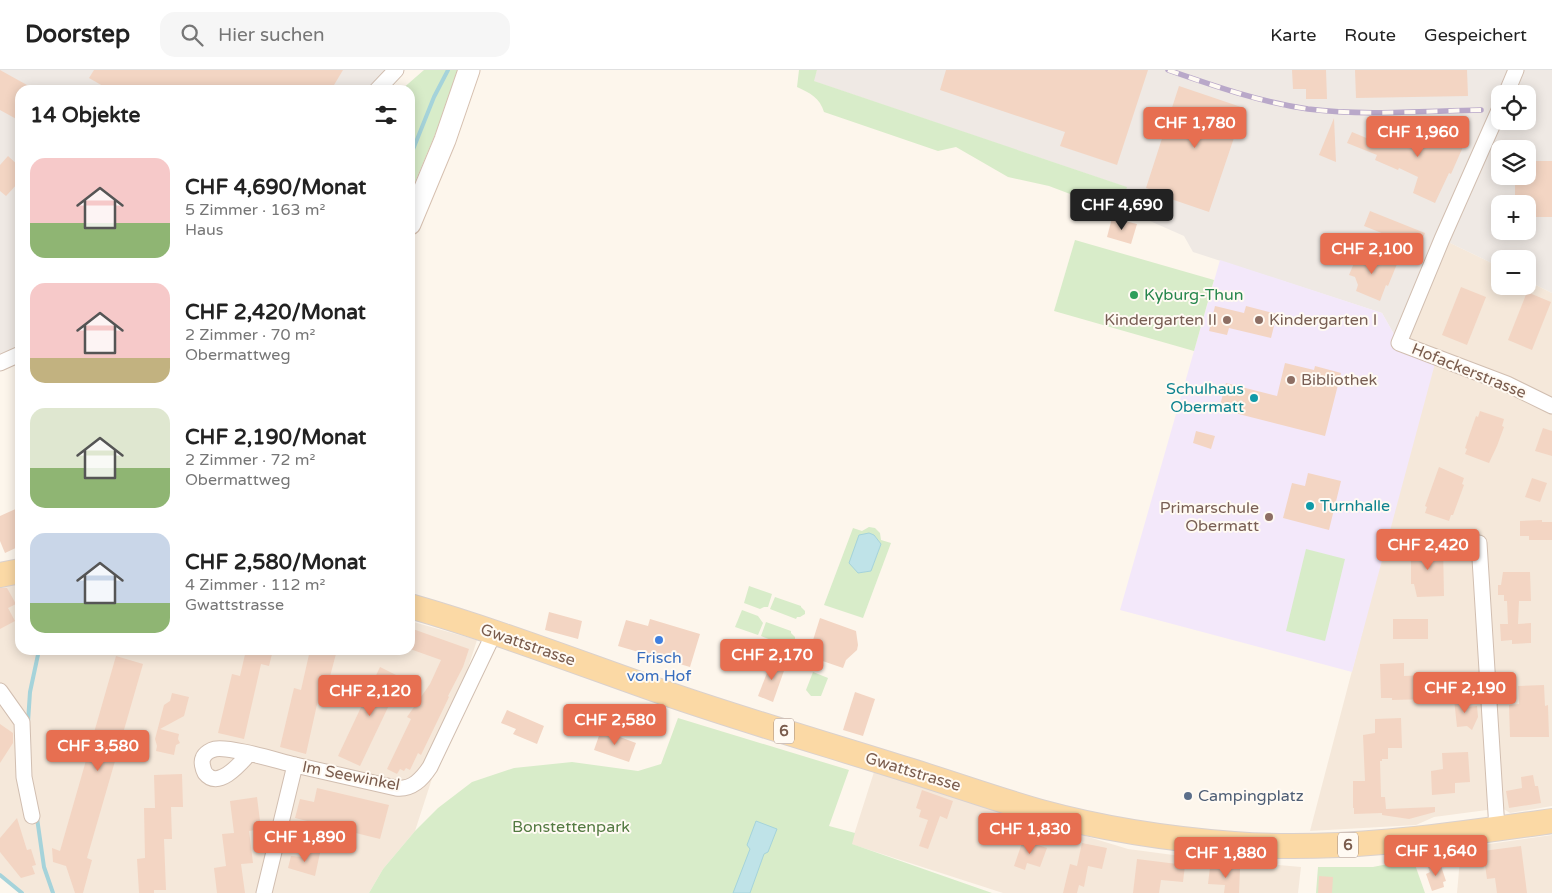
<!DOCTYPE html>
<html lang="de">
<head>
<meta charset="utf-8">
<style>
	:root { --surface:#fff; --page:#f6f6f6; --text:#222; --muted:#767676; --line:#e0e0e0; --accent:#e76f51 }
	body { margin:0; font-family:"Varela Round",sans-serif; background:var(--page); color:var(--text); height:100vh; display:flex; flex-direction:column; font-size:19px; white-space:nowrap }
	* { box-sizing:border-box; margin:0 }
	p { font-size:16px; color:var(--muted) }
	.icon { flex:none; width:28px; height:28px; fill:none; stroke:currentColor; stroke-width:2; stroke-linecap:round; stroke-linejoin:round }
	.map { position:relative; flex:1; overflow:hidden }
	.side { position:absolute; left:15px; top:15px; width:400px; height:570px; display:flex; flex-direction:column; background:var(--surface); border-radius:15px; box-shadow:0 2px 12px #0003 }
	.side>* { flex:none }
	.buttons { position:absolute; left:1491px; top:15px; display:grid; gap:10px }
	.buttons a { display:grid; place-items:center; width:45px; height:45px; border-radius:10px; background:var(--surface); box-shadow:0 2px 12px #0003; font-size:25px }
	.price { position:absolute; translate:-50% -42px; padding:0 11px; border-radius:5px; background:var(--accent); color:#fff; font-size:16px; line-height:32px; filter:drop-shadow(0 1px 2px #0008) }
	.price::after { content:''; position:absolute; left:50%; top:30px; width:15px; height:11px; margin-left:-8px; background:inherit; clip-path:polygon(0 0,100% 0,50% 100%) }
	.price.selected { background:#222; color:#fff }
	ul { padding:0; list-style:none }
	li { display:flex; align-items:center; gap:15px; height:125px; padding:0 15px }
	li span { display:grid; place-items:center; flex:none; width:140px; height:100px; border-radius:15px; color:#555 }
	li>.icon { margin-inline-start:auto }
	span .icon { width:60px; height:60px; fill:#fffc; stroke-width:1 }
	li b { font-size:21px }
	h2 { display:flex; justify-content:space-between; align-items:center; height:60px; padding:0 15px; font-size:21px }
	header { display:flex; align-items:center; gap:30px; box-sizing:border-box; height:70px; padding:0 25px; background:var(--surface); border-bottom:1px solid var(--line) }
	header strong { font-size:24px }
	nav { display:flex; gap:28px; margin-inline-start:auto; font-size:18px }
	.search { width:350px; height:45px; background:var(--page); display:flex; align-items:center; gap:12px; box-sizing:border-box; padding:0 18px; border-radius:15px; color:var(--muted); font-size:19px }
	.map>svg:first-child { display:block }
	.residential { fill:#f5e8da }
	.industrial { fill:#efe9e4; fill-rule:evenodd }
	.education { fill:#f3e8fa }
	.green { fill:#d8ecc9; fill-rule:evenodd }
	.water { fill:#bfe3e8; stroke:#a5d3da }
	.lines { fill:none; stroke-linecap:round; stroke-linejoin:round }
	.stream { stroke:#a5d3da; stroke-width:4 }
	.building { fill:#f3d5c3 }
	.minor-casing { stroke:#d1beb0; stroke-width:17 }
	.secondary-casing { stroke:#d6c0b0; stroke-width:23 }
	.primary-casing { stroke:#dad1cd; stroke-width:26 }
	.minor { stroke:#fff; stroke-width:15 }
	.secondary { stroke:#fff; stroke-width:21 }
	.primary { stroke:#fbd9a5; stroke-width:24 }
	.rail-casing { stroke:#b9a8c9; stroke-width:5.5 }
	.rail { stroke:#fffaf3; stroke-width:4; stroke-dasharray:11; stroke-linecap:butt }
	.leisure-dot { fill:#2e9e5b; stroke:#fffaf3; stroke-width:2 }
	.education-dot { fill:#8d6e63; stroke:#fffaf3; stroke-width:2 }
	.culture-dot { fill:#0f9aa8; stroke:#fffaf3; stroke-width:2 }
	.shop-dot { fill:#3f7fe0; stroke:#fffaf3; stroke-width:2 }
	.service-dot { fill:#5c6f8a; stroke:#fffaf3; stroke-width:2 }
	.labels { text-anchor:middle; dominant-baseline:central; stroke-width:4; stroke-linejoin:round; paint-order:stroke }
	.shield { fill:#fffaf3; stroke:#a28b7f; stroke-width:1 }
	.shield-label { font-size:15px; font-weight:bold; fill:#7a5c4d }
	.leisure-label { font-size:16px; fill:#27864d; stroke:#fffaf3; text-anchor:start }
	.education-label { font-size:16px; fill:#785e54; stroke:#fffaf3; text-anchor:end }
	.street-label { font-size:16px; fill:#7a5c4d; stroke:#fffaf3 }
	.culture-label { font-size:16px; fill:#0d838f; stroke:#fffaf3; text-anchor:end }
	.shop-label { font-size:16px; fill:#366cbe; stroke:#fffaf3 }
	.service-label { font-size:16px; fill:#4e5e75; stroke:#fffaf3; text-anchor:start }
	.park-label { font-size:16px; fill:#537a41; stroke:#fffaf3 }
</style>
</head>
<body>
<header>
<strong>Doorstep</strong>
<div class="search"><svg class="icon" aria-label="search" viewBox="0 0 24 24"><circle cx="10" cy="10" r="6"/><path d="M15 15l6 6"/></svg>Hier suchen</div>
<nav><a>Karte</a><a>Route</a><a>Gespeichert</a></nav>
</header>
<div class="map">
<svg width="1552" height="823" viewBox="0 0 1552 823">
	<rect width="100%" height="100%" fill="#fdf6ec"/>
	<g class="residential">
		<polygon points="1442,169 1500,197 1500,216 1528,216 1528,211 1552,223 1552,736 1510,743 1502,738 1434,747 1416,755 1310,761 1417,353 1436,286 1399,273"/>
		<polygon points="20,501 20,580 410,580 410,551 477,570 415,761 383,799 369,823 22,823 0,805 0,505"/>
		<polygon points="874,702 1128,779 1196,788 1301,797 1298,823 1003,823 851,774"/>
		<polygon points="1552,765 1552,823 1457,823 1461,778"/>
	</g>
	<g class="industrial">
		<polygon points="0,0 387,0 370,20 20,20 20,276 0,284"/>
		<path d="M817,0H1552V223L1528,211V189H1500V197L1442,169L1399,273L1382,243L1193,182L1184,166L1116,136L1123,128L1126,117L813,11ZM1500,24H1528V51H1500ZM1500,79H1528V106H1500ZM1500,134H1528V161H1500Z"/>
	</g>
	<polygon class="education" points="1220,190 1382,243 1399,273 1437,286 1352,602 1120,540"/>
	<g class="green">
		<polygon points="424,0 458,0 450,29 410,124 410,20 401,20"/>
		<path d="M799,0H817L814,11L1127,117L1123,128L1114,138L1086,130L1049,116L1008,107L956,77L938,81L824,42C820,28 810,23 797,17Z"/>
		<polygon points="1075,170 1214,210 1194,281 1054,241"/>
		<path d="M869,457L875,458L880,463L881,470L891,473L863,548L824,535L853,458L862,461ZM869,463L874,465L881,474L871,501L858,503L851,494L859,466Z"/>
		<polygon points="1306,479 1345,489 1325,571 1286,561"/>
		<polygon points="749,516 772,524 768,537 764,537 760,539 744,533"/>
		<polygon points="775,527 801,536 801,537 805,541 805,544 800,547 797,547 796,549 770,539"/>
		<polygon points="742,540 758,546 763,553 758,565 735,557"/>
		<polygon points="766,552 791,561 791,563 795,567 795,571 787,576 761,566"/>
		<polygon points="813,602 828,608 821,626 811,626 806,620"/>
		<polygon points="678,648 849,700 829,756 855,763 852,774 992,823 369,823 383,799 415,761 438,738 472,712 514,698 572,692 638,701 661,694"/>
		<polygon points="1413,789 1425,823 1316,823 1318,797 1373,797"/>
	</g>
	<g class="water">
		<polygon points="869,463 874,465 881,474 871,501 858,503 849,493 859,465"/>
		<polygon points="756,751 777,759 768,782 764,784 750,823 733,823 750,779 747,775"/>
	</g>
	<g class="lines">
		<g class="stream">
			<polyline points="410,87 434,27 448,0"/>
			<polyline points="28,652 30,622 39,580"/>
			<polyline points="37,748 44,797 53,823"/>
			<polyline points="0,805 22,823"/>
		</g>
	</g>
	<g class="building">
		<polygon points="0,0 36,20 20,20 20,51 0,40"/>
		<polygon points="94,0 343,0 331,20 110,20 89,8"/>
		<polygon points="946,0 1148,0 1117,95 1060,76 1065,62 940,20"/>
		<polygon points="1292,0 1326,0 1327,29 1306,29 1306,19 1293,19"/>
		<polygon points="1355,0 1467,0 1468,26 1356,28"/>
		<polygon points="1179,16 1244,38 1209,142 1168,128 1169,126 1146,118"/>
		<polygon points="1334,48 1336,92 1319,85"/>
		<polygon points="1444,61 1466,70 1451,104 1449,103 1435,133 1413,123 1418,107 1399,98 1398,100 1375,90 1377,85 1347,73 1352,62 1381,74 1386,62 1413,74 1418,62"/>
		<polygon points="8,86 20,97 20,111 6,126 0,121 0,95"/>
		<polygon points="1528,91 1552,91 1552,147 1528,147 1528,134 1515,134 1515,106 1528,106"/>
		<polygon points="1370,141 1425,163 1419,178 1364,156"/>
		<polygon points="1112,148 1137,154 1131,174 1107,167"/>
		<polygon points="1359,181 1374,187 1375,185 1397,194 1388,216 1386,215 1380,231 1356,221 1358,215 1355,207 1349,205"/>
		<polygon points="1461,217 1486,227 1467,275 1442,265"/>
		<polygon points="1527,222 1551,232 1532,280 1508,270"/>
		<polygon points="1215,236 1244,243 1246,236 1277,244 1271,268 1229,258 1227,265 1209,261"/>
		<polygon points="1285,293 1314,300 1315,296 1341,303 1325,366 1219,339 1226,313 1277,326"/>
		<polygon points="1480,341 1504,349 1502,356 1504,357 1497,376 1489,393 1465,384 1467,379 1465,378 1476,346 1478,347"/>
		<polygon points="1543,358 1552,361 1552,386 1535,381"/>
		<polygon points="1196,361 1215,366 1211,379 1193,373"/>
		<polygon points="1439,397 1464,408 1462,414 1464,415 1453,445 1451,445 1449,451 1425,443 1427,437 1425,436"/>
		<polygon points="1308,403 1341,411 1329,460 1283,448 1292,413 1305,416"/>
		<polygon points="1532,408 1547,413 1540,432 1525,427"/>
		<polygon points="20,437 20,476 5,483 0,471 0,446"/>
		<polygon points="1542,450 1542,452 1552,452 1552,470 1529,470 1529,466 1520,466 1520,451"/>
		<polygon points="1416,476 1443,476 1444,526 1417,527 1414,514 1411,514 1411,489 1414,489"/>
		<polygon points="1503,502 1530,502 1531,531 1519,531 1518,554 1531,553 1531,573 1512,574 1512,570 1501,571 1500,554 1508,554 1507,531 1504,531 1504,525 1498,525 1498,515 1501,515"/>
		<polygon points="0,518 7,518 16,534 8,538 15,551 0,559"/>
		<polygon points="549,542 582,551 578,569 545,560"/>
		<polygon points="820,548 856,561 858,575 857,580 846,590 843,598 808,586"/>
		<polygon points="650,549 700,564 690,597 618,576 626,550 648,556"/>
		<rect x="1393" y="549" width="35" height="20"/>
		<polygon points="410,558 469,579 463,597 448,626 449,627 421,685 418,683 410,700 406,698 404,701 400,699 397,704 387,699 411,649 407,647 430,614 441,590 410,579"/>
		<polygon points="246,580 273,580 269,596 261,594 244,669 218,663 232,604 240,606"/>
		<polygon points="310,580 337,580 328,614 322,612 306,684 280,677 294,618 301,620"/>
		<polygon points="116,586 143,594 87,788 92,790 83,823 75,823 66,796 53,792 52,778 60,781"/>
		<polygon points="772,590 786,595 773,632 758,626"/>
		<polygon points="1404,593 1404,606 1426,605 1426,611 1433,611 1434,627 1427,627 1427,629 1392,630 1392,628 1381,628 1380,594"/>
		<polygon points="380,597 402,608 360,696 338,686"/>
		<polygon points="1544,615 1545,636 1548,635 1549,667 1510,667 1509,635 1519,634 1518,616"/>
		<polygon points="855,622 875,629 863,666 843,660"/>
		<polygon points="172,623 189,627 184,646 160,659 179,664 178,669 180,673 176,675 174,685 156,681 157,676 155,669 164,635 170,631"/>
		<polygon points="1467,628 1467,637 1477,636 1478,647 1472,660 1467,656 1457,657 1454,629"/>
		<polygon points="507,640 544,656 537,674 513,664 516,659 501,653"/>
		<polygon points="1401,648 1402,678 1388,678 1388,689 1382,689 1382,691 1380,691 1381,727 1385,727 1386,739 1435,737 1435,742 1409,749 1382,745 1382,743 1354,744 1354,738 1353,738 1353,711 1365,711 1363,665 1375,663 1375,649"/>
		<polygon points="0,654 13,663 13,673 0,693"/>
		<polygon points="601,660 636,673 629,692 594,680"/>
		<polygon points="1468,682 1470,712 1455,713 1455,723 1432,725 1431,701 1443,699 1442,683"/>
		<polygon points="182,704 183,737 171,737 172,769 164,769 166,820 154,820 154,823 139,823 137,789 145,788 144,738 155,738 154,705"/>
		<polygon points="1533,705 1535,716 1538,716 1541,733 1509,738 1506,721 1522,718 1521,707"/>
		<polygon points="317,718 389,735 380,769 295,748 300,729 314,732"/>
		<polygon points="922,720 953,731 947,749 940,746 928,779 919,776 928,750 919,747 921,740 916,738"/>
		<polygon points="257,727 261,759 249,761 253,793 241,794 245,823 217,823 214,798 226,796 222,764 234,763 230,731"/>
		<polygon points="997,746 1017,753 1012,767 992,760"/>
		<polygon points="17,748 26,777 27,780 31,779 36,795 32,796 35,804 21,808 0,782 0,768"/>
		<polygon points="1023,770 1047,778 1040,797 1027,793 1025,800 1014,796"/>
		<polygon points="1082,773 1107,778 1102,799 1088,796 1084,817 1079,815 1077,823 1063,823 1070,794 1077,796"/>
		<polygon points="1521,776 1527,823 1497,823 1495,808 1487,809 1483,781"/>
		<polygon points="305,779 320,783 315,806 288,798 291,786 303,787"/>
		<polygon points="1137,789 1185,795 1183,812 1161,810 1159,823 1133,823"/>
		<polygon points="1440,793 1446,811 1443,812 1444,817 1432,821 1426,804 1430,802 1428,797"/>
		<polygon points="1210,797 1240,799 1239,823 1224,823 1225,815 1208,814"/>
		<polygon points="1319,806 1333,807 1332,823 1318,823"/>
	</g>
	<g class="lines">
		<defs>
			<g id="minor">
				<polyline points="377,20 396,0"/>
				<polyline points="1506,24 1516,0"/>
				<polyline points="1500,38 1442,169 1399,273 1507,314 1552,336"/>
				<polyline points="0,293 20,284"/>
				<polyline points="1479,473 1497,759"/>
				<polyline points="0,621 22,652 24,707 32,746"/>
				<path d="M249,684C240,694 218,720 205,703C203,699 201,692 203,688C205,683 211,680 215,679C230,676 278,691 295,695"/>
				<path d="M264,823L295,695L396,718C412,720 422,709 430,697L494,563"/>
			</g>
			<polyline id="secondary" points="410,154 445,70 469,0"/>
			<g id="primary">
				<polyline points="0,505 20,501"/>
				<path d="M410,536C497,561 582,594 668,624C746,651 826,674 905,699C951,713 995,729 1041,742C1103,759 1169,769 1234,774C1340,782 1447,766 1552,751"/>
			</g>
		</defs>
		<use href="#minor" class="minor-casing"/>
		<use href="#secondary" class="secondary-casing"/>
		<use href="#primary" class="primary-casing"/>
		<use href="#minor" class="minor"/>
		<use href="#secondary" class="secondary"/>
		<use href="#primary" class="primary"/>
		<defs>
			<path id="rail" d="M1168,0C1214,16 1260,32 1308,39C1365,46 1424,41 1481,40"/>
		</defs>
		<use href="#rail" class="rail-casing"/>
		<use href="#rail" class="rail"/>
	</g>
	<circle class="leisure-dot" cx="1134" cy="225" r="5"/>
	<g class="education-dot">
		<circle cx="1227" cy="250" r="5"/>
		<circle cx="1259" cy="250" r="5"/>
		<circle cx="1291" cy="310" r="5"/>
		<circle cx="1269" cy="447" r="5"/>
	</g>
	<g class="culture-dot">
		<circle cx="1254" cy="328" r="5"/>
		<circle cx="1310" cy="436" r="5"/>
	</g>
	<circle class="shop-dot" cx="659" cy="570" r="5"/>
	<circle class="service-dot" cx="1188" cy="726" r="5"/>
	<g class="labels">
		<g class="shield">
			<rect x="774" y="648.5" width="20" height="25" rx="4"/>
			<rect x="1338" y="762.5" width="20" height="25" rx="4"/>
		</g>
		<g class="shield-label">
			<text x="784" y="661">6</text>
			<text x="1348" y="775">6</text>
		</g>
		<g class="leisure-label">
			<text x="1144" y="225">Kyburg-Thun</text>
		</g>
		<g class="education-label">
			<text x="1217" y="250">Kindergarten II</text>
			<text x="1269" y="250" text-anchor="start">Kindergarten I</text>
			<text x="1301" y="310" text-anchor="start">Bibliothek</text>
			<text x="1259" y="438">Primarschule<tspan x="1259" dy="18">Obermatt</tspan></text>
		</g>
		<g class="street-label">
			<text transform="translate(1469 301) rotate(22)">Hofackerstrasse</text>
			<text transform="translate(528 575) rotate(19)">Gwattstrasse</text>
			<text transform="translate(913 702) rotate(17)">Gwattstrasse</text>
			<text transform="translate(351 706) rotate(11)">Im Seewinkel</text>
		</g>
		<g class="culture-label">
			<text x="1244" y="319">Schulhaus<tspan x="1244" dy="18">Obermatt</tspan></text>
			<text x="1320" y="436" text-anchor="start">Turnhalle</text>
		</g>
		<g class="shop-label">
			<text x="659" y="588">Frisch<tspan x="659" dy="18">vom Hof</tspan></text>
		</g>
		<g class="service-label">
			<text x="1198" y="726">Campingplatz</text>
		</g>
		<g class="park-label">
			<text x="571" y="757">Bonstettenpark</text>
		</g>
	</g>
</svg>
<div class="buttons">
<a><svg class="icon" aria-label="locate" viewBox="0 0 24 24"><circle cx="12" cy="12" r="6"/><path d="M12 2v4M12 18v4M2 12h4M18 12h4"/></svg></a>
<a><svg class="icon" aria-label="layers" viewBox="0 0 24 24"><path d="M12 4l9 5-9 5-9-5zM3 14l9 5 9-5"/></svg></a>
<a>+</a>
<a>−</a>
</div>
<b class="price" style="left:1195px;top:79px">CHF 1,780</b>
<b class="price" style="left:1418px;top:88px">CHF 1,960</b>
<b class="price selected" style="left:1122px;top:161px">CHF 4,690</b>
<b class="price" style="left:1372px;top:205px">CHF 2,100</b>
<b class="price" style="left:1428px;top:501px">CHF 2,420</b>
<b class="price" style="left:772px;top:611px">CHF 2,170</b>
<b class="price" style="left:1465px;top:644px">CHF 2,190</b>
<b class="price" style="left:370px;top:647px">CHF 2,120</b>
<b class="price" style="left:615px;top:676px">CHF 2,580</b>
<b class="price" style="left:98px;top:702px">CHF 3,580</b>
<b class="price" style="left:1030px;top:785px">CHF 1,830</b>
<b class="price" style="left:305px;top:793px">CHF 1,890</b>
<b class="price" style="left:1436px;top:807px">CHF 1,640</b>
<b class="price" style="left:1226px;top:809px">CHF 1,880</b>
<section class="side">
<h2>14 Objekte<svg class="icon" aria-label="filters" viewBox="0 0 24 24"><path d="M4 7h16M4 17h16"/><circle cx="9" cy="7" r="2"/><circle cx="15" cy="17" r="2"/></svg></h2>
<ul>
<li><span style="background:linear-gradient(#f6c9c9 65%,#8fb573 0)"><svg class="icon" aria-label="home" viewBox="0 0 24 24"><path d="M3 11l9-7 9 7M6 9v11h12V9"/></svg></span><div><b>CHF 4,690/Monat</b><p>5 Zimmer · 163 m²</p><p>Haus</p></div></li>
<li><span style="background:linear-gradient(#f6c9c9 75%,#c2b280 0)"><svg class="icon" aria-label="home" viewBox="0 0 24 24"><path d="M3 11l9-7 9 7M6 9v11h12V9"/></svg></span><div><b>CHF 2,420/Monat</b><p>2 Zimmer · 70 m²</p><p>Obermattweg</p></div></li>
<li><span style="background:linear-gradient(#dfe7d0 60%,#8fb573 0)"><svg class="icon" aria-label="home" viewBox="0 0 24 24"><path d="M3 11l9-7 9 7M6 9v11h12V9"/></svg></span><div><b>CHF 2,190/Monat</b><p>2 Zimmer · 72 m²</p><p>Obermattweg</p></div></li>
<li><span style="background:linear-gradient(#c9d6e8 70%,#8fb573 0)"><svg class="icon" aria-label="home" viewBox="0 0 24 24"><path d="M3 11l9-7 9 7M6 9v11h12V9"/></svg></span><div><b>CHF 2,580/Monat</b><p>4 Zimmer · 112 m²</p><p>Gwattstrasse</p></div></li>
</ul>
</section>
</div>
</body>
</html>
